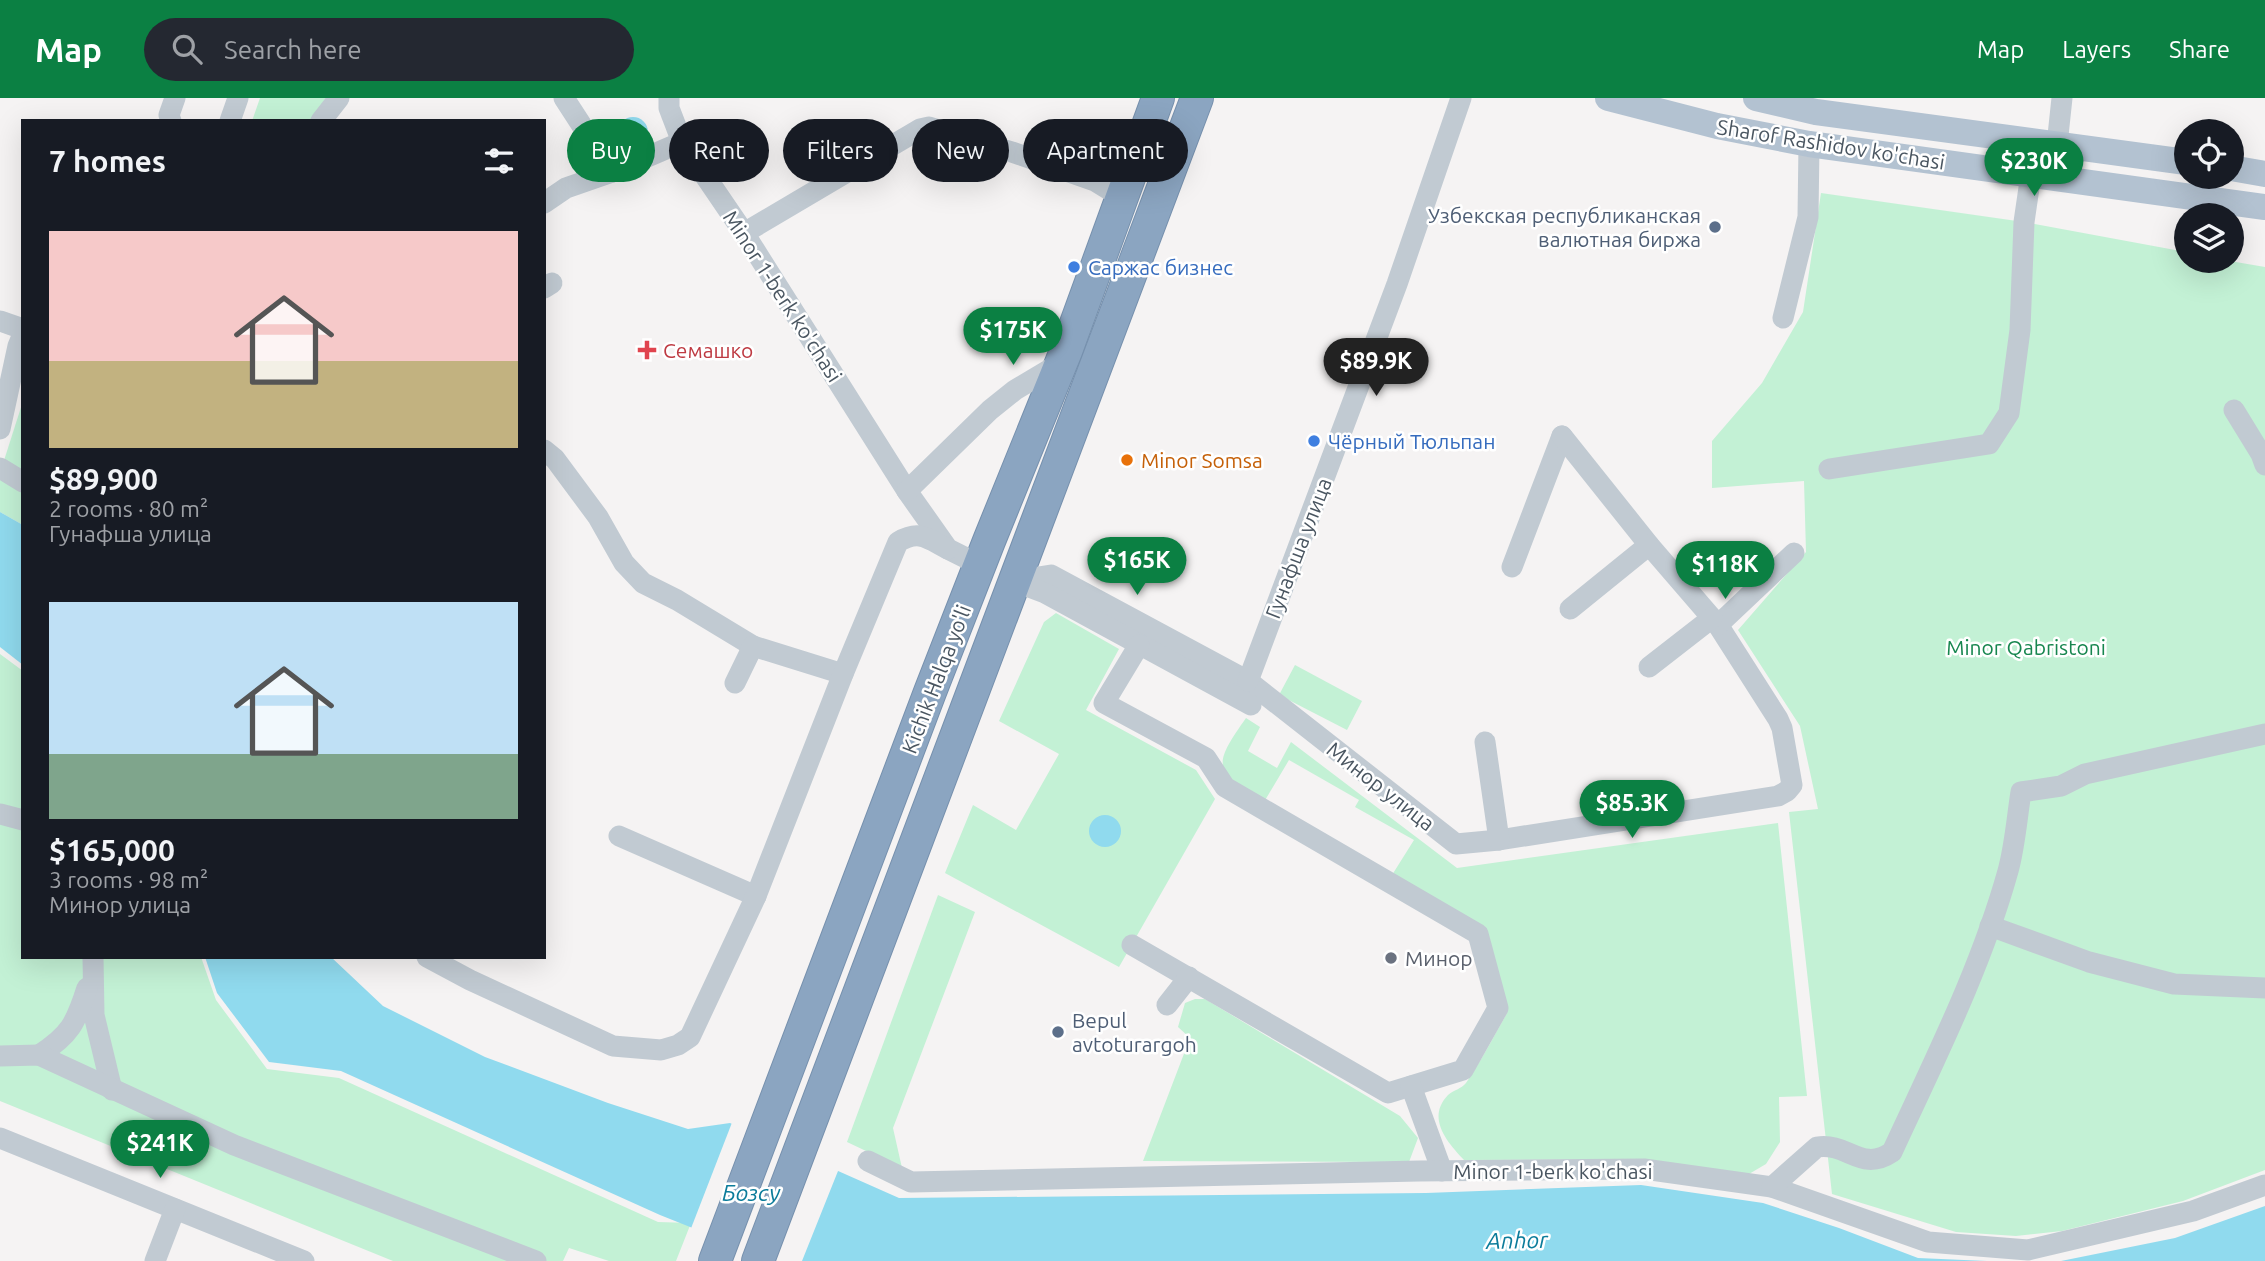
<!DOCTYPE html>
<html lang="en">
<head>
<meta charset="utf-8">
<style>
	:root { --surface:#171b24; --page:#242831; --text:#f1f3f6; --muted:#9ea1a6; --accent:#0b8043 }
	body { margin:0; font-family:Ubuntu,sans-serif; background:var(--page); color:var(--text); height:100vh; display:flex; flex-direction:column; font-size:26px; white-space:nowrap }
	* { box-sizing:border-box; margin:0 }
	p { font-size:23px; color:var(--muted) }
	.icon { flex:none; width:38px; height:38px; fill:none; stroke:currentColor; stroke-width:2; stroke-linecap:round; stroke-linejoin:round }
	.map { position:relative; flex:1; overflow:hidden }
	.sheet { position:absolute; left:21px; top:21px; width:525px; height:840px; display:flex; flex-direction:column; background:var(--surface); border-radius:0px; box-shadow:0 7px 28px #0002 }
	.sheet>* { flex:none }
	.top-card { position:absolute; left:567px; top:21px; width:665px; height:63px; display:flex; gap:14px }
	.tools { position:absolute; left:2174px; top:21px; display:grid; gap:14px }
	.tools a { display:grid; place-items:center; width:70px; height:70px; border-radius:50%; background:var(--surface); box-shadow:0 7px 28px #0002; font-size:35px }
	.price { position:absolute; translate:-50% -60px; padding:0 16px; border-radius:24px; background:var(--accent); color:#fff; font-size:23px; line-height:46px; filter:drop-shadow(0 2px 4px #0008) }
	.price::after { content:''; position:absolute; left:50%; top:42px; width:21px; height:16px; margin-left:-10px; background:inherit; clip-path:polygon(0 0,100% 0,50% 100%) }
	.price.on { background:#222; color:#fff }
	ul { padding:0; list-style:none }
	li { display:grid; align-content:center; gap:14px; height:371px; padding:0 28px }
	li span { display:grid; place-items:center; height:217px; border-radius:0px; color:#555 }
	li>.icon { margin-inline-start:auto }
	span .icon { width:126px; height:126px; fill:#fffc; stroke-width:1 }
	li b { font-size:30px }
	h2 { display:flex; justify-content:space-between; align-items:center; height:84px; padding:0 28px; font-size:30px }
	.chip { padding:0 24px; border-radius:32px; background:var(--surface); box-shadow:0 7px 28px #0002; font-size:24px; line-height:63px }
	.chip.on { background:var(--accent); color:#fff }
	header { display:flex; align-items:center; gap:42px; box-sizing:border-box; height:98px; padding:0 35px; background:var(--accent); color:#fff }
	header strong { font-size:33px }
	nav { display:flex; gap:38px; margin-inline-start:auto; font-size:24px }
	.search { width:490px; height:63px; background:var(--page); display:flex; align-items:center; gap:18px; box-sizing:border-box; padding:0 24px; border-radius:38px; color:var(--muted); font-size:26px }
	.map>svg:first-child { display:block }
	.green { fill:#c3f1d5 }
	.water { fill:#90daee }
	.pier { fill:#f5f3f3 }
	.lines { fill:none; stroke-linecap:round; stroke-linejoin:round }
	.highway-casing { stroke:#7690ad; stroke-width:34 }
	.minor { stroke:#c1cad2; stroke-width:21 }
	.major { stroke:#b3c2d1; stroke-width:26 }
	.highway { stroke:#8ba5c1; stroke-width:32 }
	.service-dot { fill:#5c6f8a; stroke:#fff; stroke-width:2.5 }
	.shop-dot { fill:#3f7fe0; stroke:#fff; stroke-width:2.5 }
	.health-dot { fill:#e0444e; stroke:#fff; stroke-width:2.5 }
	.food-dot { fill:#e8710a; stroke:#fff; stroke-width:2.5 }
	.worship-dot { fill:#6b7280; stroke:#fff; stroke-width:2.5 }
	.labels { text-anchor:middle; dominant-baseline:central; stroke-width:5; stroke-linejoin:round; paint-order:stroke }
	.street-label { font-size:21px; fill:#4a5661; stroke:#fff }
	.service-label { font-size:21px; fill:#4e5e75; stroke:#fff; text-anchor:end }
	.shop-label { font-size:21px; fill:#366cbe; stroke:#fff; text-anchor:start }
	.health-label { font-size:21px; fill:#be3a42; stroke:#fff; text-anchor:start }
	.food-label { font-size:21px; fill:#c56008; stroke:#fff; text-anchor:start }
	.park-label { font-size:21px; fill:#17864f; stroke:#fff }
	.worship-label { font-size:21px; fill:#5b616d; stroke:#fff; text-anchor:start }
	.water-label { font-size:23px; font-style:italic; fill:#0c7c9b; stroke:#fff }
</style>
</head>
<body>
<header>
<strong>Map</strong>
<div class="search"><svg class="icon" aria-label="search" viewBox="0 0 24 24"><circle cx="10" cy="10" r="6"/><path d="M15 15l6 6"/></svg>Search here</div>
<nav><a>Map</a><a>Layers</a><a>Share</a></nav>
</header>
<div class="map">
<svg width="2265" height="1163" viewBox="0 0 2265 1163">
	<rect width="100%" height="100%" fill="#f5f3f3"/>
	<g class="green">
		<polygon points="260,0 330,0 312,23 252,23"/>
		<polygon points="1821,95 2024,124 2186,154 2186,163 2230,163 2265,169 2265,1072 2183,1103 2062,1133 2016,1138 1956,1134 1832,1096 1789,714 1818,711 1800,628 1738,532 1806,454 1804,383 1712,390 1712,343 1762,285 1803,214"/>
		<polygon points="23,303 23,427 0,414 0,375"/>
		<polygon points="1056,515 1119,551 1086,612 1196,672 1215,701 1119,869 945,775 973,707 1016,732 1059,656 999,623 1044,524"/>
		<polygon points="0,556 23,573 23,859 201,859 216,902 267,971 339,980 658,1124 691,1125 676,1163 609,1163 569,1150 563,1163 393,1163 0,1003"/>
		<polygon points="1295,567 1362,603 1347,632 1279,597"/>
		<path d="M1246,620L1260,629L1248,653L1277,670L1291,644L1457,770L1778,725L1807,998L1779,999L1780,1044L1766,1066L1749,1076L1638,1061L1464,1062C1447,1044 1426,1020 1448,997C1454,992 1461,991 1466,985C1481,963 1494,938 1507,915L1483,829L1392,777L1414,742L1355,709L1359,702L1289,662L1264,704C1213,674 1212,668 1246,620Z"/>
		<polygon points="938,797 975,814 893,1030 902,1070 847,1044"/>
		<polygon points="1195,901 1205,901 1400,1018 1418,1040 1409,1064 1143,1063 1190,940 1178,929 1185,905"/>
	</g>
	<g class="water">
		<circle cx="633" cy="34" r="15"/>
		<polygon points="0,414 23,427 23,567 0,549"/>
		<circle cx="1105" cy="733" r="16"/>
		<polygon points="205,859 331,859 383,908 485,959 608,1005 688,1031 730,1025 899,1100 1426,1095 1641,1087 1763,1105 1839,1130 1918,1160 1987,1163 775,1163 660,1117 341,973 269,964 217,895"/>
		<polygon points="2265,1108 2265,1163 2061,1163 2175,1140"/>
	</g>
	<polygon class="pier" points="733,1022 840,1068 802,1163 765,1163 690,1133"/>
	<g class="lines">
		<defs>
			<g id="highway">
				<polyline points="715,1163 930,594 989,443 1066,253 1158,0"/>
				<polyline points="758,1163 1197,0"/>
			</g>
		</defs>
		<use href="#highway" class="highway-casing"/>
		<g class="minor">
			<polyline points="564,0 612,74 682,44"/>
			<polyline points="669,0 669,10 682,44 744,135 907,393 948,451 980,467"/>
			<polyline points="171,23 169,17 175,0"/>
			<polyline points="230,23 238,0"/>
			<polyline points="321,23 339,0"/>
			<polyline points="2057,47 2062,0"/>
			<polyline points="544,105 566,90 612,74"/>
			<polyline points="744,135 920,31 929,29 1012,54 1095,83 1121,99"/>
			<polyline points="544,190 552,185"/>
			<polyline points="1783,220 1808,119 1809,46"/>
			<polyline points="0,223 23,231"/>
			<polyline points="2234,312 2261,356 2265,367"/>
			<polyline points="0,331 18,248 23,236"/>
			<polyline points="544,352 555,361 598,419 624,465 643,485 677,502 753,548"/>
			<polyline points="0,370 23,384"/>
			<polyline points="1829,371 1989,346 2009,315 2020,232 2024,124 2031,76"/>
			<polyline points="907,393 990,312 1015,292 1062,264"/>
			<polyline points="1512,469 1562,338"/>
			<polyline points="1014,483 1051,477 1248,583 1456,746 1499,742 1778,698 1787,693 1792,687 1782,630 1778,621 1718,527 1649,447 1562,338"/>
			<polyline points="1016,484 1045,495 1251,607"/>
			<polyline points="1570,511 1649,447"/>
			<polyline points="1718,527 1794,455"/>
			<polyline points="1649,569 1712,520"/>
			<polyline points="1248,583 1397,186 1461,0"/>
			<polyline points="735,585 753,548 843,576"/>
			<polyline points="1485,644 1499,742"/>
			<polyline points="0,716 23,722"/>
			<polyline points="619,738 756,798"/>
			<polyline points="1990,828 2089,864 2174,886 2265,890"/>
			<polyline points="1132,847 1388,995 1463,972 1498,910 1478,836 1225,689 1206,660 1104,605 1139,547"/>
			<polyline points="93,859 94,917 112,992"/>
			<path d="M427,859L470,882L613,948L661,952L678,947L690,939L756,798L843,576L898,444C920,431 928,441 948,451"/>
			<polyline points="1167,907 1189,879"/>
			<path d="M39,957C70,937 76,925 87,890"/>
			<polyline points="0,958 39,957 234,1047 536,1163"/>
			<polyline points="1411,988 1442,1073"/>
			<polyline points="0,1040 304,1163"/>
			<polyline points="868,1063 911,1084 1419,1073 1644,1071 1772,1089 1928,1144 2028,1152 2193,1113 2265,1087"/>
			<path d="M1772,1089L1817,1049C1848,1044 1861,1075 1892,1054C1934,963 1981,870 2008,773C2015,748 2017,719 2021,694L2061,688L2085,676L2265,636"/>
			<polyline points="155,1163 175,1111"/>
		</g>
		<g class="major">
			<polyline points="1608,0 1717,28 1809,46 2265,109"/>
			<polyline points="1756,0 1816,14 2186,64"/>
			<polyline points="2231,70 2265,76"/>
		</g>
		<use href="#highway" class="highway"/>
	</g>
	<g class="service-dot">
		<circle cx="1715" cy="129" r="7"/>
		<circle cx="1058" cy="934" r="7"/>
	</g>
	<g class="shop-dot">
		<circle cx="1074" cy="169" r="7"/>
		<circle cx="1314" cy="343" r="7"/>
	</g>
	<path class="health-dot" d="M643.5 241.5h7v7h7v7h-7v7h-7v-7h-7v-7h7z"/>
	<circle class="food-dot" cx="1127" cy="362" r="7"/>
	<circle class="worship-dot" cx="1391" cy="860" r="7"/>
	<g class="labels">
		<g class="street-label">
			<text transform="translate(1831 46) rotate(9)">Sharof Rashidov ko'chasi</text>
			<text transform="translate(783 198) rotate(57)">Minor 1-berk ko'chasi</text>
			<text transform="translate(1298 450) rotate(-69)">Гунафша улица</text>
			<text transform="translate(936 581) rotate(-69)">Kichik Halqa yo'li</text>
			<text transform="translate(1381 688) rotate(38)">Минор улица</text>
			<text x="1553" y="1073">Minor 1-berk ko'chasi</text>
		</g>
		<g class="service-label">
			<text x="1701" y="117">Узбекская республиканская<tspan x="1701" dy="24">валютная биржа</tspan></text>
			<text x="1072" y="922" text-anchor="start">Bepul<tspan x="1072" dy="24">avtoturargoh</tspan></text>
		</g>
		<g class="shop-label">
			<text x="1088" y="169">Саржас бизнес</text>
			<text x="1328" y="343">Чёрный Тюльпан</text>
		</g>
		<g class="health-label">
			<text x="663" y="252">Семашко</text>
		</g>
		<g class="food-label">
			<text x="1141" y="362">Minor Somsa</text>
		</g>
		<g class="park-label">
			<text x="2026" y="549">Minor Qabristoni</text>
		</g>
		<g class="worship-label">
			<text x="1405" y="860">Минор</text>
		</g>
		<g class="water-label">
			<text x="751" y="1094">Бозсу</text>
			<text transform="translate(1517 1142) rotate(-1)">Anhor</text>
		</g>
	</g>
</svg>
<div class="tools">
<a><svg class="icon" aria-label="locate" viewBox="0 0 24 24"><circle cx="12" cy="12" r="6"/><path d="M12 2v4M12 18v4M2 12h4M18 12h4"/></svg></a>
<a><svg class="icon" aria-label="layers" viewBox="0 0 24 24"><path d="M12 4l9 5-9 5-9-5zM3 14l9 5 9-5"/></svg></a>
</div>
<b class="price" style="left:2034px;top:100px">$230K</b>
<b class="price" style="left:1013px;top:269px">$175K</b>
<b class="price on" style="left:1376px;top:300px">$89.9K</b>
<b class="price" style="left:1137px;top:499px">$165K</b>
<b class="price" style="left:1725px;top:503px">$118K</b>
<b class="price" style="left:1632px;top:742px">$85.3K</b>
<b class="price" style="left:160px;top:1082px">$241K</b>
<div class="top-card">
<a class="chip on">Buy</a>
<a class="chip">Rent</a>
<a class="chip">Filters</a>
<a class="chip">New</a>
<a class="chip">Apartment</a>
</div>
<section class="sheet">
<h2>7 homes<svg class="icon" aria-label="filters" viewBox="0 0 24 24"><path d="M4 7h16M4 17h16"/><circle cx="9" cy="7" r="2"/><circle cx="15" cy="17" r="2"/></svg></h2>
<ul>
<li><span style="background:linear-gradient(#f6c9c9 60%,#c2b280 0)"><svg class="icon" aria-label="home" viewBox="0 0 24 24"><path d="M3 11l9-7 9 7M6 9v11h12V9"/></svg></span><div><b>$89,900</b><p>2 rooms · 80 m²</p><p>Гунафша улица</p></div></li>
<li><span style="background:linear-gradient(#bfe0f5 70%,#7fa58c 0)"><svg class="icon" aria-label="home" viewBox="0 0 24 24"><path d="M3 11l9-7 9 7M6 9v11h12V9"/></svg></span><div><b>$165,000</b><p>3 rooms · 98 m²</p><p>Минор улица</p></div></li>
</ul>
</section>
</div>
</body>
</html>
